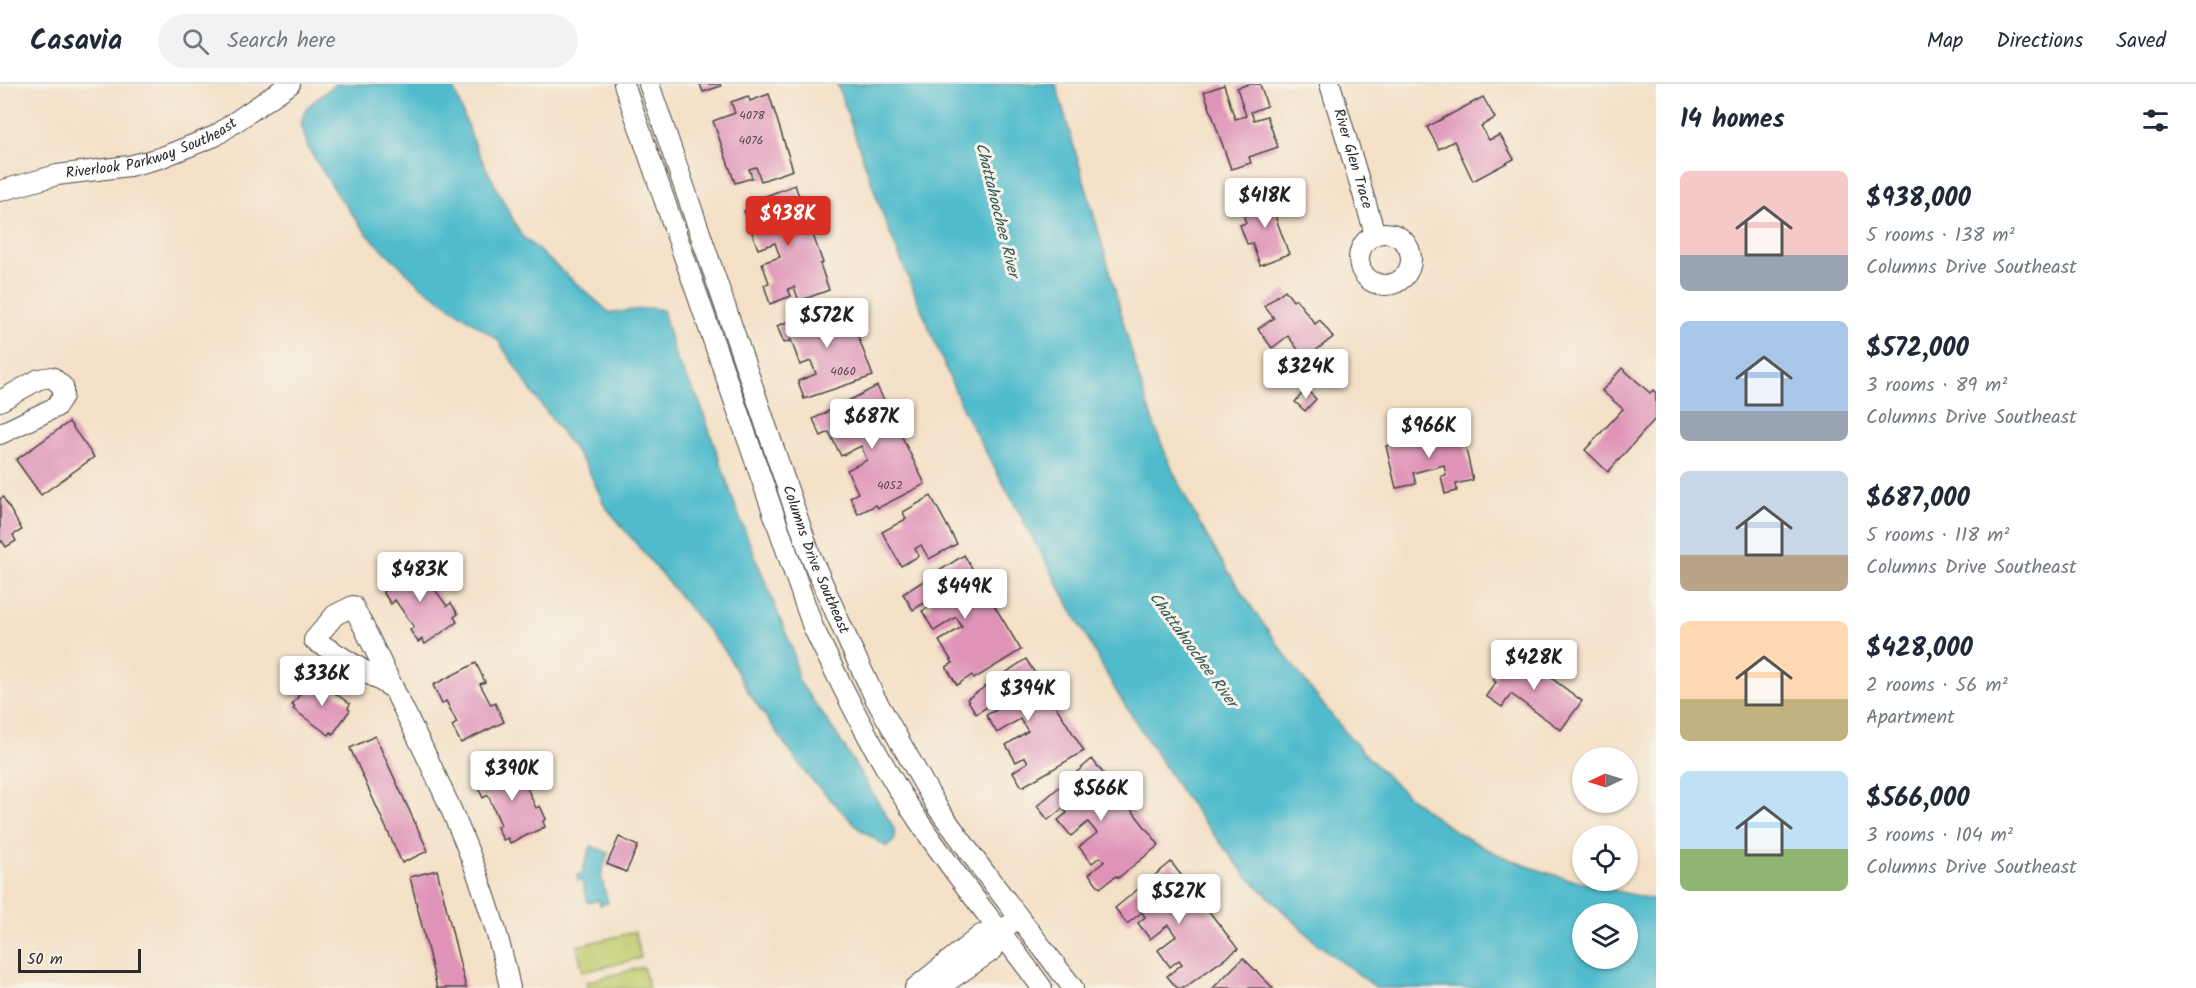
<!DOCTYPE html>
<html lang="en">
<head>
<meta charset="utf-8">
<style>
	:root { --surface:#fff; --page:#f2f2f3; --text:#1f2937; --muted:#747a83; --line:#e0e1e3; --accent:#d93025 }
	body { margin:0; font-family:Kalam,sans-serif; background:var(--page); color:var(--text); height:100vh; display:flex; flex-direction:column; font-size:22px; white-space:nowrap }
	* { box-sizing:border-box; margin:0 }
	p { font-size:20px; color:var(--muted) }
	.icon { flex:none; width:33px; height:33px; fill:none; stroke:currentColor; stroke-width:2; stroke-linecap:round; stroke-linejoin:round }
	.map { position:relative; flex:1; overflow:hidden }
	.details { display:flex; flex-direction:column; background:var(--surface); width:540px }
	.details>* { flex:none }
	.needle { width:39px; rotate:266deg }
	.controls { position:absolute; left:1572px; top:663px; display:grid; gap:12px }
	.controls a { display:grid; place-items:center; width:66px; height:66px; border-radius:50%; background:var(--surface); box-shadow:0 2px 4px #0004; font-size:30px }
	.scale { position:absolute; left:18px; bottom:15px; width:123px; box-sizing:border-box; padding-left:6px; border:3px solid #2b2b2b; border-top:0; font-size:16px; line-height:21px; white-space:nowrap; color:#2b2b2b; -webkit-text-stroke:4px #f7f3e8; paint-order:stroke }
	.price { position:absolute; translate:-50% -51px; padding:0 14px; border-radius:6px; background:#fff; color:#222; font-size:20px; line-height:39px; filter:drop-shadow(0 2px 3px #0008) }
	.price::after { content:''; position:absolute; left:50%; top:36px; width:18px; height:14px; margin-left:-9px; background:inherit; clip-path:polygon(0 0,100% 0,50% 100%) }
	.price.on { background:var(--accent); color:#fff }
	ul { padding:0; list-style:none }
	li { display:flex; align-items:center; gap:18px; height:150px; padding:0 24px }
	li span { display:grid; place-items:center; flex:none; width:168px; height:120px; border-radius:9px; color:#555 }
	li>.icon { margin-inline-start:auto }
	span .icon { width:72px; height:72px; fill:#fffc; stroke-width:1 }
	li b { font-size:26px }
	h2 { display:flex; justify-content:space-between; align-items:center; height:72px; padding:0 24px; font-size:26px }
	header { display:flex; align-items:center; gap:36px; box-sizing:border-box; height:84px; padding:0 30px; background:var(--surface); border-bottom:2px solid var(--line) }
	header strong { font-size:28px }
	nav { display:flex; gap:33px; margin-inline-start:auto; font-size:21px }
	.search { width:420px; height:54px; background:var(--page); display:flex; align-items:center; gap:15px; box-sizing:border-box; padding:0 21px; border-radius:33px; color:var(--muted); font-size:22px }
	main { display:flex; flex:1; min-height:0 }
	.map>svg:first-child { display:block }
	.green { fill:#bfcb6c; stroke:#757b4c; stroke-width:1.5 }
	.water { fill:#50bbcc; stroke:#3e737c; stroke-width:1.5; fill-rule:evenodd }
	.building { fill:#df93b7 }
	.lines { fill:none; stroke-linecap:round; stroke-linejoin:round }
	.minor-casing { stroke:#494642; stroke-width:22 }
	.minor { stroke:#fff; stroke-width:20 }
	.labels { text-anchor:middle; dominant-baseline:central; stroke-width:6; stroke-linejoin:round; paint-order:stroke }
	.number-label { font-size:12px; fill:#58454e }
	.street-label { font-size:15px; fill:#2b2b2b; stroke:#f7f3e8 }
	.water-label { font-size:16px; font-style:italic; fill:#36565b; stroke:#f7f3e8 }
</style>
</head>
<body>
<header>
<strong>Casavia</strong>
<div class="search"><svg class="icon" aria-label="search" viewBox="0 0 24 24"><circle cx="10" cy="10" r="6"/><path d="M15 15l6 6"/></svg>Search here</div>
<nav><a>Map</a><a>Directions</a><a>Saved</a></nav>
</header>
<main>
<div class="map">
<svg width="1656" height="904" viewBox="0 0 1656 904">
	<rect width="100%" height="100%" fill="#f7f3e8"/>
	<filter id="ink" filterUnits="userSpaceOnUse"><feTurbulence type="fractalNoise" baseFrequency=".0167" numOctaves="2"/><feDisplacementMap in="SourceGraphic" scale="12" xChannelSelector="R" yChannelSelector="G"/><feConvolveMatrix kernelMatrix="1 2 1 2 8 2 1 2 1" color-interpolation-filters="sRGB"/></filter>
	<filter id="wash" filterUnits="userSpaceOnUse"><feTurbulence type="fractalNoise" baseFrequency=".008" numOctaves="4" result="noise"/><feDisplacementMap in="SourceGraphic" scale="24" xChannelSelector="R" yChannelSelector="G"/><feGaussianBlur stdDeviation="1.35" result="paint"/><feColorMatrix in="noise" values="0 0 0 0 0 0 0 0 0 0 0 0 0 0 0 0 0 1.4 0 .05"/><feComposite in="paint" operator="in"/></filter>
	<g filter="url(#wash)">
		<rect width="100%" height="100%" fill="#f4e0c6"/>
		<g class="green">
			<polygon points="635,848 641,874 583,888 577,862"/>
			<polygon points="643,883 649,904 587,904 586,898"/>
		</g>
		<g class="water">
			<polygon points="336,0 452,0 476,64 521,151 610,229 651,224 663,226 676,275 700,319 737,427 793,567 798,596 835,648 894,744 895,756 887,763 858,744 806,690 749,609 725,567 605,422 587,383 534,311 498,256 421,202 368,151 340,114 309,66 301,40 306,24"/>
			<path d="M837,0H1056C1077,75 1100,149 1120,225C1135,281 1149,336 1174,389C1209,465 1257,533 1307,600C1356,665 1411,726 1485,764C1539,791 1598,803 1656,816V904H1377L1315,858L1244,789L1183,711L1116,607L963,326L885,137ZM1582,830H1628V874H1582Z"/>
			<polygon points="591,762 608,769 601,792 608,819 600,821 599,816 588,819 582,796 578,797 577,791 582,789"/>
		</g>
		<g id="blocks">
			<g class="building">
				<polygon points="700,0 720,0 721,2 703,8"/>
				<polygon points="1249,0 1260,0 1267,22 1251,28 1254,36 1267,32 1278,63 1249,73 1251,79 1231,85 1204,8 1224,1 1235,35 1246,32 1237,4"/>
				<polygon points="769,10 793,86 761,97 756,83 749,85 752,94 735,99 713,37 735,29 731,18 748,12 750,17"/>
				<polygon points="1483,13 1495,34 1481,42 1489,56 1500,51 1514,75 1473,97 1454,57 1439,65 1427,43"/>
				<polygon points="795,101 823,179 820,180 829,206 799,217 794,203 788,205 791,212 770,220 764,201 769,199 762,179 780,173 775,159 758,165 744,127 769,118 766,112"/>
				<polygon points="1286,112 1291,126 1275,132 1289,170 1260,181 1252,159 1247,160 1240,141 1246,139 1241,124 1269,114 1271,118"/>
				<polygon points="1285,206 1293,217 1296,215 1315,240 1320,236 1333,253 1305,275 1288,252 1272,264 1258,245 1274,234 1264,222"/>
				<polygon points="844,215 873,292 804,315 798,297 816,290 811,277 800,281 791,256 784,259 777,242"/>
				<polygon points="1296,280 1303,280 1302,291 1296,290"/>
				<polygon points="1622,284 1650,309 1653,306 1656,309 1656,334 1608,388 1585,366 1623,325 1602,307"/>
				<polygon points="877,302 925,400 878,424 876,421 858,430 850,413 858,409 847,386 867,376 861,362 841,372 829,348 821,352 813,335"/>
				<polygon points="1306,305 1316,315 1305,327 1295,318"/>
				<polygon points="69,338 94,373 41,411 16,376"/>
				<polygon points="1428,343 1430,352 1444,348 1447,361 1464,357 1473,396 1456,400 1457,407 1445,410 1441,392 1446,391 1444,381 1413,389 1416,400 1396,404 1386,362 1400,359 1398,350"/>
				<polygon points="931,412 957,460 929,475 921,461 915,465 919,472 901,482 882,448 906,435 903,428"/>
				<polygon points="3,413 22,446 13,451 16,457 6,463 2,457 0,459 0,415"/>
				<polygon points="964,471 1021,566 974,595 972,591 957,601 946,583 953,579 939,557 962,543 956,533 934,547 922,527 933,521 929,516 913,526 903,510"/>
				<polygon points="415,478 418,483 423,480 431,492 427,495 447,522 451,519 458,530 454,533 457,538 425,560 422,555 418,558 410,546 414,543 395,516 391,520 383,508 386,505 383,500"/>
				<polygon points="1515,567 1582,617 1561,646 1511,610 1502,623 1486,612 1496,598 1493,596"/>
				<polygon points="1026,575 1084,667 1022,703 1013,688 1028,678 1025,673 1016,678 1006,661 1028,647 1020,635 997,649 986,631 996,626 992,620 976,630 967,615"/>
				<polygon points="476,579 485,598 480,600 491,621 495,619 504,638 461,659 452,642 457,639 446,617 442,620 433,601"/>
				<polygon points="315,595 350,620 348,624 350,626 333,650 331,648 329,651 293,625 295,623 292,621 310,596 312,598"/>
				<polygon points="375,652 428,767 402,779 350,664"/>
				<polygon points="1092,675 1159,761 1118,794 1116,792 1100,804 1089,790 1104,778 1100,773 1092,779 1079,763 1097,749 1088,738 1071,752 1058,736 1067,729 1063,724 1048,736 1037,722"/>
				<polygon points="515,677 518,681 521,680 528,695 524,697 536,724 540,722 546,735 543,737 545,743 510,759 508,754 503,756 497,743 501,741 488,711 483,714 477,701 482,699 479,693"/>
				<polygon points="619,753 638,762 626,788 607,780"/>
				<polygon points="1171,778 1238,865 1184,904 1177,904 1167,892 1182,880 1179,876 1170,883 1158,866 1176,852 1168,841 1150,855 1138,839 1145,833 1142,828 1127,840 1115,824"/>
				<polygon points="437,786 466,904 437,904 410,793"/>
				<polygon points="1243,874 1273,904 1213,904"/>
			</g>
		</g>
	</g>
	<g filter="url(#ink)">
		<use href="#blocks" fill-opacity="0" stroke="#494642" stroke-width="1.5"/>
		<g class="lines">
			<defs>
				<g id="minor">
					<path d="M624,0L813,543C846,611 878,677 920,739C958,796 1002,848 1042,904"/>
					<path id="s1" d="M649,0L811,473L849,559L875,614L937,723L982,785L1073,904"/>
					<path id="s2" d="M1330,0L1375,150"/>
					<path id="s3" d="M0,107L57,91L129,82L160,74L215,52L290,0"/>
					<circle cx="1385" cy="175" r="26"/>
					<polyline points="0,317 39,295 52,293 63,303 63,312 56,323 0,350"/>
					<path d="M394,605L314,556L335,531L353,522C371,556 386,590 403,624C448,714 490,805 510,904"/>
					<polyline points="915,904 981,851 1000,848 1009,841"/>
					<polyline points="938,904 993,866 1000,848"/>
				</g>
			</defs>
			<use href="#minor" class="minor-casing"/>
			<use href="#minor" class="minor"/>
		</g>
	</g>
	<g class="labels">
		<g class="number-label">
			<text x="752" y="31">4078</text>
			<text x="751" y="56">4076</text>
			<text x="843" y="287">4060</text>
			<text x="890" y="401">4052</text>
		</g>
		<g class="street-label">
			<text stroke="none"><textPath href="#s3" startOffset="158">Riverlook Parkway Southeast</textPath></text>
			<text stroke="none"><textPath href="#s2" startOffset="78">River Glen Trace</textPath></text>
			<text stroke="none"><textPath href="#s1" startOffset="504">Columns Drive Southeast</textPath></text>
		</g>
		<g class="water-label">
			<text transform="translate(997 126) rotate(76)">Chattahoochee River</text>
			<text transform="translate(1193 566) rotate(54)">Chattahoochee River</text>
		</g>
	</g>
</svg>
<div class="controls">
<a><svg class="needle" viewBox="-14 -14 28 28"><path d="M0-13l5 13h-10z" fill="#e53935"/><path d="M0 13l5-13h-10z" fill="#747a83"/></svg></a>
<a><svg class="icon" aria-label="locate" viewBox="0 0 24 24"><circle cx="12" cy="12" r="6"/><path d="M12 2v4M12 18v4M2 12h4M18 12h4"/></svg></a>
<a><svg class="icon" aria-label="layers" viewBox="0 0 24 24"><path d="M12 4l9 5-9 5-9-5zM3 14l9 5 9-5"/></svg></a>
</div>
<div class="scale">50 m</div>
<b class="price" style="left:1265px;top:145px">$418K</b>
<b class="price on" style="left:788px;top:163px">$938K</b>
<b class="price" style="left:827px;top:265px">$572K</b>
<b class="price" style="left:1306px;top:316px">$324K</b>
<b class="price" style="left:872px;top:366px">$687K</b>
<b class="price" style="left:1429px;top:375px">$966K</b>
<b class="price" style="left:420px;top:519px">$483K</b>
<b class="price" style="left:965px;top:536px">$449K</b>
<b class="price" style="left:1534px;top:607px">$428K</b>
<b class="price" style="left:322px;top:623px">$336K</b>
<b class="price" style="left:1028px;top:638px">$394K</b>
<b class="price" style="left:512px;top:718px">$390K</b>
<b class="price" style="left:1101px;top:738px">$566K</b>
<b class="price" style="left:1179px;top:841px">$527K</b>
</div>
<section class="details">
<h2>14 homes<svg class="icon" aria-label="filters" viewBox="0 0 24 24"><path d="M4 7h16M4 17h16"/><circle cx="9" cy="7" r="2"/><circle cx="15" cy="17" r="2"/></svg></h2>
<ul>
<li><span style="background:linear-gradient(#f6c9c9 70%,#9aa5b1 0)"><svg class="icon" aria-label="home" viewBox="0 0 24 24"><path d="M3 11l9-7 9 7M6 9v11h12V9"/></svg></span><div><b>$938,000</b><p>5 rooms · 138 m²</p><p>Columns Drive Southeast</p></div></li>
<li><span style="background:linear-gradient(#a9c7e8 75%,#9aa5b1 0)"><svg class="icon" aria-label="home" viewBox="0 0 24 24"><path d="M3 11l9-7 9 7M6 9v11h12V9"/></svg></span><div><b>$572,000</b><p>3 rooms · 89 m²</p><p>Columns Drive Southeast</p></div></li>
<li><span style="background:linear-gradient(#c9d6e8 70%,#b9a48a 0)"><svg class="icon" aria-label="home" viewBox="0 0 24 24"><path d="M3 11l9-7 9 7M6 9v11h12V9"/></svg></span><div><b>$687,000</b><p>5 rooms · 118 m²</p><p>Columns Drive Southeast</p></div></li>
<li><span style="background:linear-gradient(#ffd9b3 65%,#c2b280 0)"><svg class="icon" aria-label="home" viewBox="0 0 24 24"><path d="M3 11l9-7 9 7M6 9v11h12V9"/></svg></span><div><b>$428,000</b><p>2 rooms · 56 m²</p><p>Apartment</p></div></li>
<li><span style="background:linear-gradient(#bfe0f5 65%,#8fb573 0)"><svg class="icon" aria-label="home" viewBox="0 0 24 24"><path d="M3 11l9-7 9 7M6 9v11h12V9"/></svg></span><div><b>$566,000</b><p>3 rooms · 104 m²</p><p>Columns Drive Southeast</p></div></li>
</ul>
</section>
</main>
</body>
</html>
